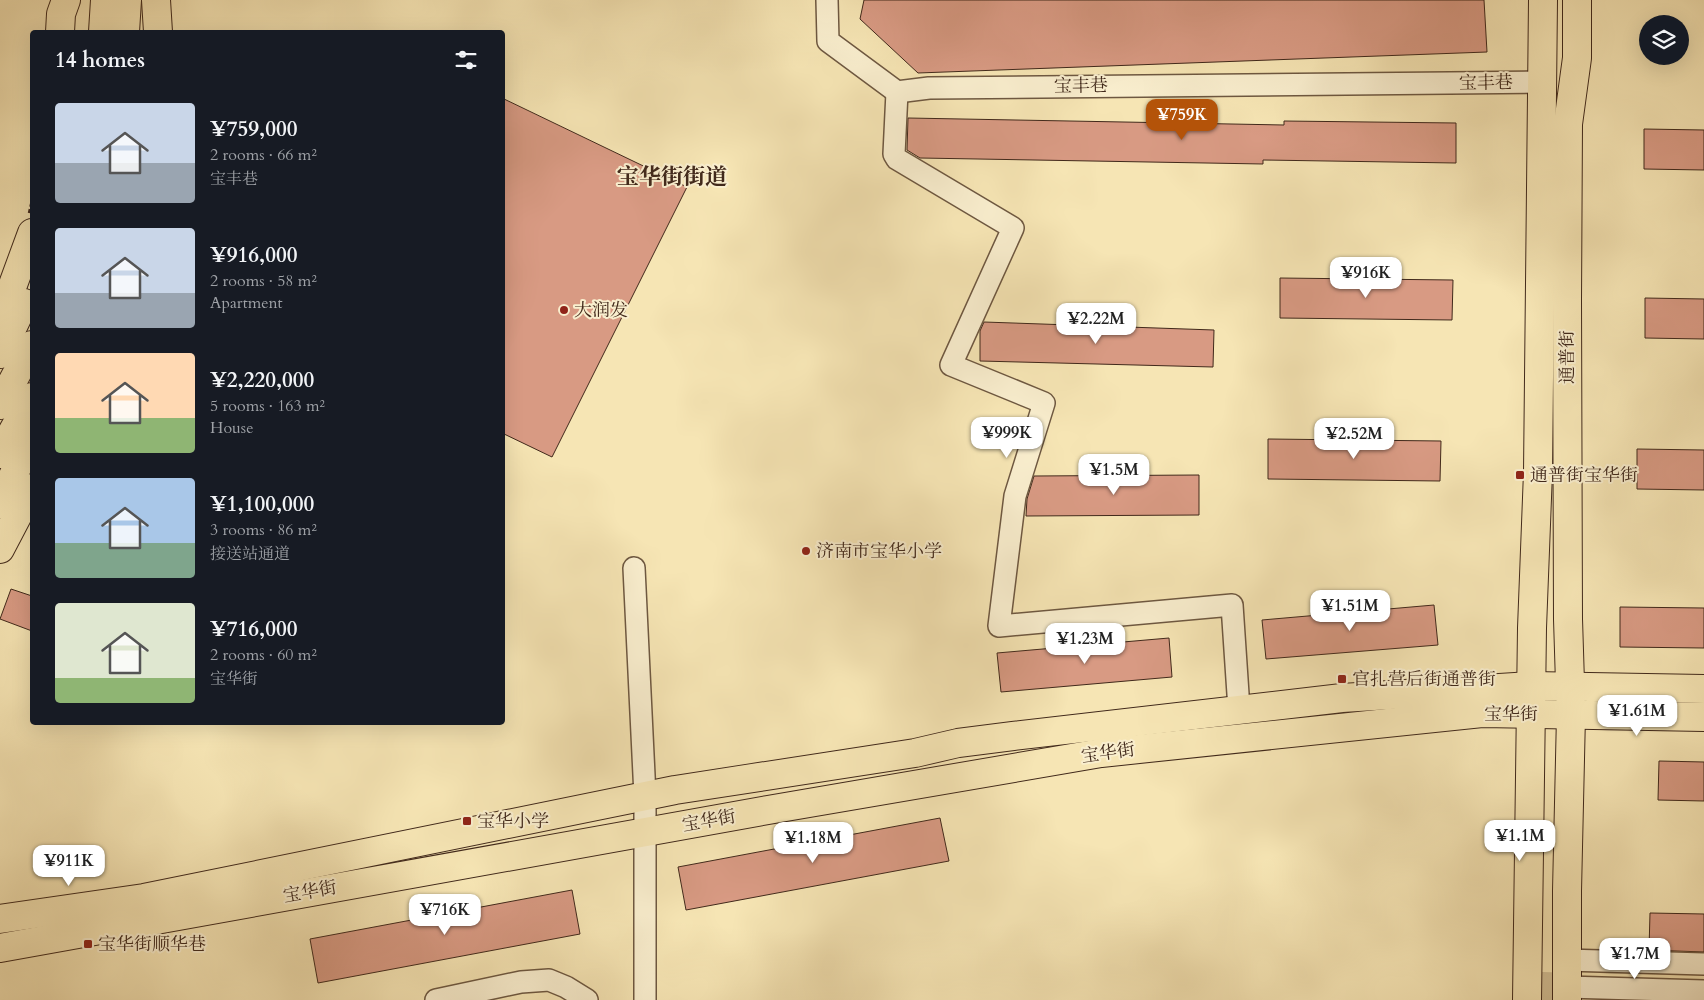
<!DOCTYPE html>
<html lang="en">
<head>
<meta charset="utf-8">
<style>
	:root { --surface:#171b24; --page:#20242c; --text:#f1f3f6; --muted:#9ea1a6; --accent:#b45309 }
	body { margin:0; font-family:Cardo,"Noto Serif SC",serif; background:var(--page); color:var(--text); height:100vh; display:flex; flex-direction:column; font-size:19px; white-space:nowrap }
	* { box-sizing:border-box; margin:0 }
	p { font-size:16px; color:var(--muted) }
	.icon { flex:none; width:28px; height:28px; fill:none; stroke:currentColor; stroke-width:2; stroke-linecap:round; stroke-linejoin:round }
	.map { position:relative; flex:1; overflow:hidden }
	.details { position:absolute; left:30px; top:30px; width:475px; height:695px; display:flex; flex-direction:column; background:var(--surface); border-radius:5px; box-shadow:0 5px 20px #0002 }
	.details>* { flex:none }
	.fabs { position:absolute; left:1639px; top:15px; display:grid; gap:10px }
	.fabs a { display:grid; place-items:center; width:50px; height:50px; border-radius:50%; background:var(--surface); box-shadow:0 5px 20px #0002; font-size:25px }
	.price { position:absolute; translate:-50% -42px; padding:0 11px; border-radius:10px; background:#fff; color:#222; font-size:16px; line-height:32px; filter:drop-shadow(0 1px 2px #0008) }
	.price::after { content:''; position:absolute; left:50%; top:30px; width:15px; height:11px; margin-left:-8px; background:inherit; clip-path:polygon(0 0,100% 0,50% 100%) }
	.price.current { background:var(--accent); color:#fff }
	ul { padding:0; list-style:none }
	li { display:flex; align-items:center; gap:15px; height:125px; padding:0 25px }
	li span { display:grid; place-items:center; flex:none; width:140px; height:100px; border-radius:5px; color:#555 }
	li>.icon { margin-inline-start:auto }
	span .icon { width:60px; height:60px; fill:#fffc; stroke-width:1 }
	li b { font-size:21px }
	h2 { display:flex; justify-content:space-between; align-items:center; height:60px; padding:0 25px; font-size:21px }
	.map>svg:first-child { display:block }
	.building { fill:#d89a83; stroke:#41291b }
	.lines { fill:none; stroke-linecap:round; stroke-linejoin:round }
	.major-tunnel { stroke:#d2bf95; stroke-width:28; stroke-dasharray:28 14; stroke-linecap:butt }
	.minor-casing { stroke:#6e5841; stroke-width:24 }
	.major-casing { stroke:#41291b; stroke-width:30 }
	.path { stroke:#41291b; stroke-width:2.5; stroke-dasharray:4 2.5; stroke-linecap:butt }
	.minor { stroke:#f9eece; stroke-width:21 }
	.major { stroke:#f6e5b4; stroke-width:28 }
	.poi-dot { fill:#8f2418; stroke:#f9eece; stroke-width:2 }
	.labels { text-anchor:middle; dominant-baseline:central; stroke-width:4; stroke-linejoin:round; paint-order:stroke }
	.street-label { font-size:18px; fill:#41291b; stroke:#f9eece }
	.poi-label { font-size:18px; fill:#41291b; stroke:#f9eece; text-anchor:start }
	.district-label { font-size:22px; font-weight:bold; fill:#41291b; stroke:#f9eece }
</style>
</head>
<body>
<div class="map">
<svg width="1704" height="1000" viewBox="0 0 1704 1000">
	<rect width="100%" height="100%" fill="#f6e5b4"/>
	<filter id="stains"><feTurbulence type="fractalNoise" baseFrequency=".004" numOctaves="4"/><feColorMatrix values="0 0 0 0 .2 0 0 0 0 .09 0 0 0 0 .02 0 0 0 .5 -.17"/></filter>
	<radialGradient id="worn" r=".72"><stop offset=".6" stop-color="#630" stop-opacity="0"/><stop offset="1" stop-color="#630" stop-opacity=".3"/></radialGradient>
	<g class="building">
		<polygon points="864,0 1484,0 1487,52 918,73 860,19"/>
		<polygon points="502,98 687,187 552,457 502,433"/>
		<polygon points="908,118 1284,125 1284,121 1456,123 1456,163 1263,160 1263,164 920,158 907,150"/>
		<polygon points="1644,129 1704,130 1704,170 1644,169"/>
		<polygon points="1280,278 1453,280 1452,320 1280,318"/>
		<polygon points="1645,298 1704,299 1704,339 1645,338"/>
		<polygon points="984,322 1214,330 1213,367 980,361 980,331"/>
		<polygon points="1268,439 1441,441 1440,481 1268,479"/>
		<polygon points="1637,449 1704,450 1704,490 1637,489"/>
		<polygon points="1199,475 1199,515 1026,516 1027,499 1034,476"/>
		<polygon points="11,589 32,596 32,631 0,619"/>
		<polygon points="1434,605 1438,645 1266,659 1262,620"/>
		<polygon points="1620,607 1704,608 1704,648 1620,647"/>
		<polygon points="1169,638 1172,677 1001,692 997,653"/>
		<polygon points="1659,761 1704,762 1704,801 1658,800"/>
		<polygon points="940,818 949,861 686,910 678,867"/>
		<polygon points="572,890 580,934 318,983 310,939"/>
		<polygon points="1650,913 1704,914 1704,952 1649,950"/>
	</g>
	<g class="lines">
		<polyline class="major-tunnel" points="1543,1000 1544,964"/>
		<defs>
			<g id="minor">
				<polyline points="827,0 828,41 897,92 929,88 1543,82"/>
				<polyline points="897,92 894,154 897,159 1013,228 951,365 1044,403 1015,496 999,626 1232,605 1239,709"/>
				<polyline points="634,568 645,796 645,1000"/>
				<polyline points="1566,960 1704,964"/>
				<polyline points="1567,987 1704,991"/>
				<polyline points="436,1000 521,982 549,980 566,987 587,1000"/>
			</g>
			<g id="major">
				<polyline points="156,0 158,32"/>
				<polyline points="60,32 61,14 66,0"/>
				<polyline points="103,32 105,0"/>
				<polyline points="125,32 127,0"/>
				<polyline points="0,320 32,233"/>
				<polyline points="0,354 24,303"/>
				<polyline points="0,405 32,345"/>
				<polyline points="0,454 32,397"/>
				<polyline points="0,504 32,435"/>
				<polyline points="0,549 32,488"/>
				<polyline points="0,919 144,898 675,790 915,753 958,743 1013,736 1342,698 1532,686 1704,689"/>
				<polyline points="0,948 768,810 1101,753 1482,713 1704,717"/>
				<polyline points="1527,1000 1532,628 1538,472 1543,0"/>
				<polyline points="1567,1000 1567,891 1571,715 1568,619 1567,300 1568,124 1577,58 1577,0"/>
			</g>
		</defs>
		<use href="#minor" class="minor-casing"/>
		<use href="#major" class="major-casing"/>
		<polyline class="path" points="29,213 32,200"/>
		<use href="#minor" class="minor"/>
		<use href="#major" class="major"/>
	</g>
	<g class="poi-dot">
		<circle cx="564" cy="310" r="5"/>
		<rect x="1515" y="470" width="10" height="10" rx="2.5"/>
		<circle cx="806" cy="551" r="5"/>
		<rect x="1337" y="674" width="10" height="10" rx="2.5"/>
		<rect x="462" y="816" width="10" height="10" rx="2.5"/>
		<rect x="83" y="939" width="10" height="10" rx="2.5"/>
	</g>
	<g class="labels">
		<g class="street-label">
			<text transform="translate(1486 83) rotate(-1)">宝丰巷</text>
			<text transform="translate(1081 86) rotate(-1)">宝丰巷</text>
			<text transform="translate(1567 357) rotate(-90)">通普街</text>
			<text x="1511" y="714">宝华街</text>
			<text transform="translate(1108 753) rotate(-8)">宝华街</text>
			<text transform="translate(709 821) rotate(-10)">宝华街</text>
			<text transform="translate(310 892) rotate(-10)">宝华街</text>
		</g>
		<g class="poi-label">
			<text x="574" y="310">大润发</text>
			<text x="1530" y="475">通普街宝华街</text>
			<text x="816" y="551">济南市宝华小学</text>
			<text x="1352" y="679">官扎营后街通普街</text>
			<text x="477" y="821">宝华小学</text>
			<text x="98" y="944">宝华街顺华巷</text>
		</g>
		<g class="district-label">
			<text x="672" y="177">宝华街街道</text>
		</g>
	</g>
	<rect width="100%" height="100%" filter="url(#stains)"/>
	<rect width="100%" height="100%" fill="url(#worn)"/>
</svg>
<div class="fabs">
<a><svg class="icon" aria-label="layers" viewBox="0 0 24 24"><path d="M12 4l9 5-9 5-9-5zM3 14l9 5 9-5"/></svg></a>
</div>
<b class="price current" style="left:1182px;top:141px">¥759K</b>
<b class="price" style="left:1366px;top:299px">¥916K</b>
<b class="price" style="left:1096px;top:345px">¥2.22M</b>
<b class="price" style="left:1007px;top:459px">¥999K</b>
<b class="price" style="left:1354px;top:460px">¥2.52M</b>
<b class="price" style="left:1114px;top:496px">¥1.5M</b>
<b class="price" style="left:1350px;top:632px">¥1.51M</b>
<b class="price" style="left:1085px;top:665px">¥1.23M</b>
<b class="price" style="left:1637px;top:737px">¥1.61M</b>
<b class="price" style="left:1520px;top:862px">¥1.1M</b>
<b class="price" style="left:813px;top:864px">¥1.18M</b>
<b class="price" style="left:69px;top:887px">¥911K</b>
<b class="price" style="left:445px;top:936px">¥716K</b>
<b class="price" style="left:1635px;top:980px">¥1.7M</b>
<section class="details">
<h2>14 homes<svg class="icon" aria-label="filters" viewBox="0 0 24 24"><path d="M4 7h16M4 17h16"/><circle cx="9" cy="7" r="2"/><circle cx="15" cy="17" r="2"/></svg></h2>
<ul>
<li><span style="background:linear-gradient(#c9d6e8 60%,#9aa5b1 0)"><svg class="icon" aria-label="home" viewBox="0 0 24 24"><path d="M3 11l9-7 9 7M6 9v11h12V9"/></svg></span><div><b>¥759,000</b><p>2 rooms · 66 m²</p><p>宝丰巷</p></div></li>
<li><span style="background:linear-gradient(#c9d6e8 65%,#9aa5b1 0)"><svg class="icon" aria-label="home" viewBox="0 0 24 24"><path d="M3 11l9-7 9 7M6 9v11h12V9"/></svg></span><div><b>¥916,000</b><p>2 rooms · 58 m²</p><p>Apartment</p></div></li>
<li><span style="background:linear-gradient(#ffd9b3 65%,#8fb573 0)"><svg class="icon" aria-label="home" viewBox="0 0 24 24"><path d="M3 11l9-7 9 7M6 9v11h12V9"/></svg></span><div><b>¥2,220,000</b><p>5 rooms · 163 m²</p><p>House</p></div></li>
<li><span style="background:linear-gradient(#a9c7e8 65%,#7fa58c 0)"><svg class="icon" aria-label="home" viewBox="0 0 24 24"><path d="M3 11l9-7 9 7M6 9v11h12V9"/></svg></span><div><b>¥1,100,000</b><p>3 rooms · 86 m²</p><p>接送站通道</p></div></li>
<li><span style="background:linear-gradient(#dfe7d0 75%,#8fb573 0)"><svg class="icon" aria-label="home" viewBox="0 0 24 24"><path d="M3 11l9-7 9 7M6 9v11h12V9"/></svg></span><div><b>¥716,000</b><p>2 rooms · 60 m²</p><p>宝华街</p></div></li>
</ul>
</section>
</div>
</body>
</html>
